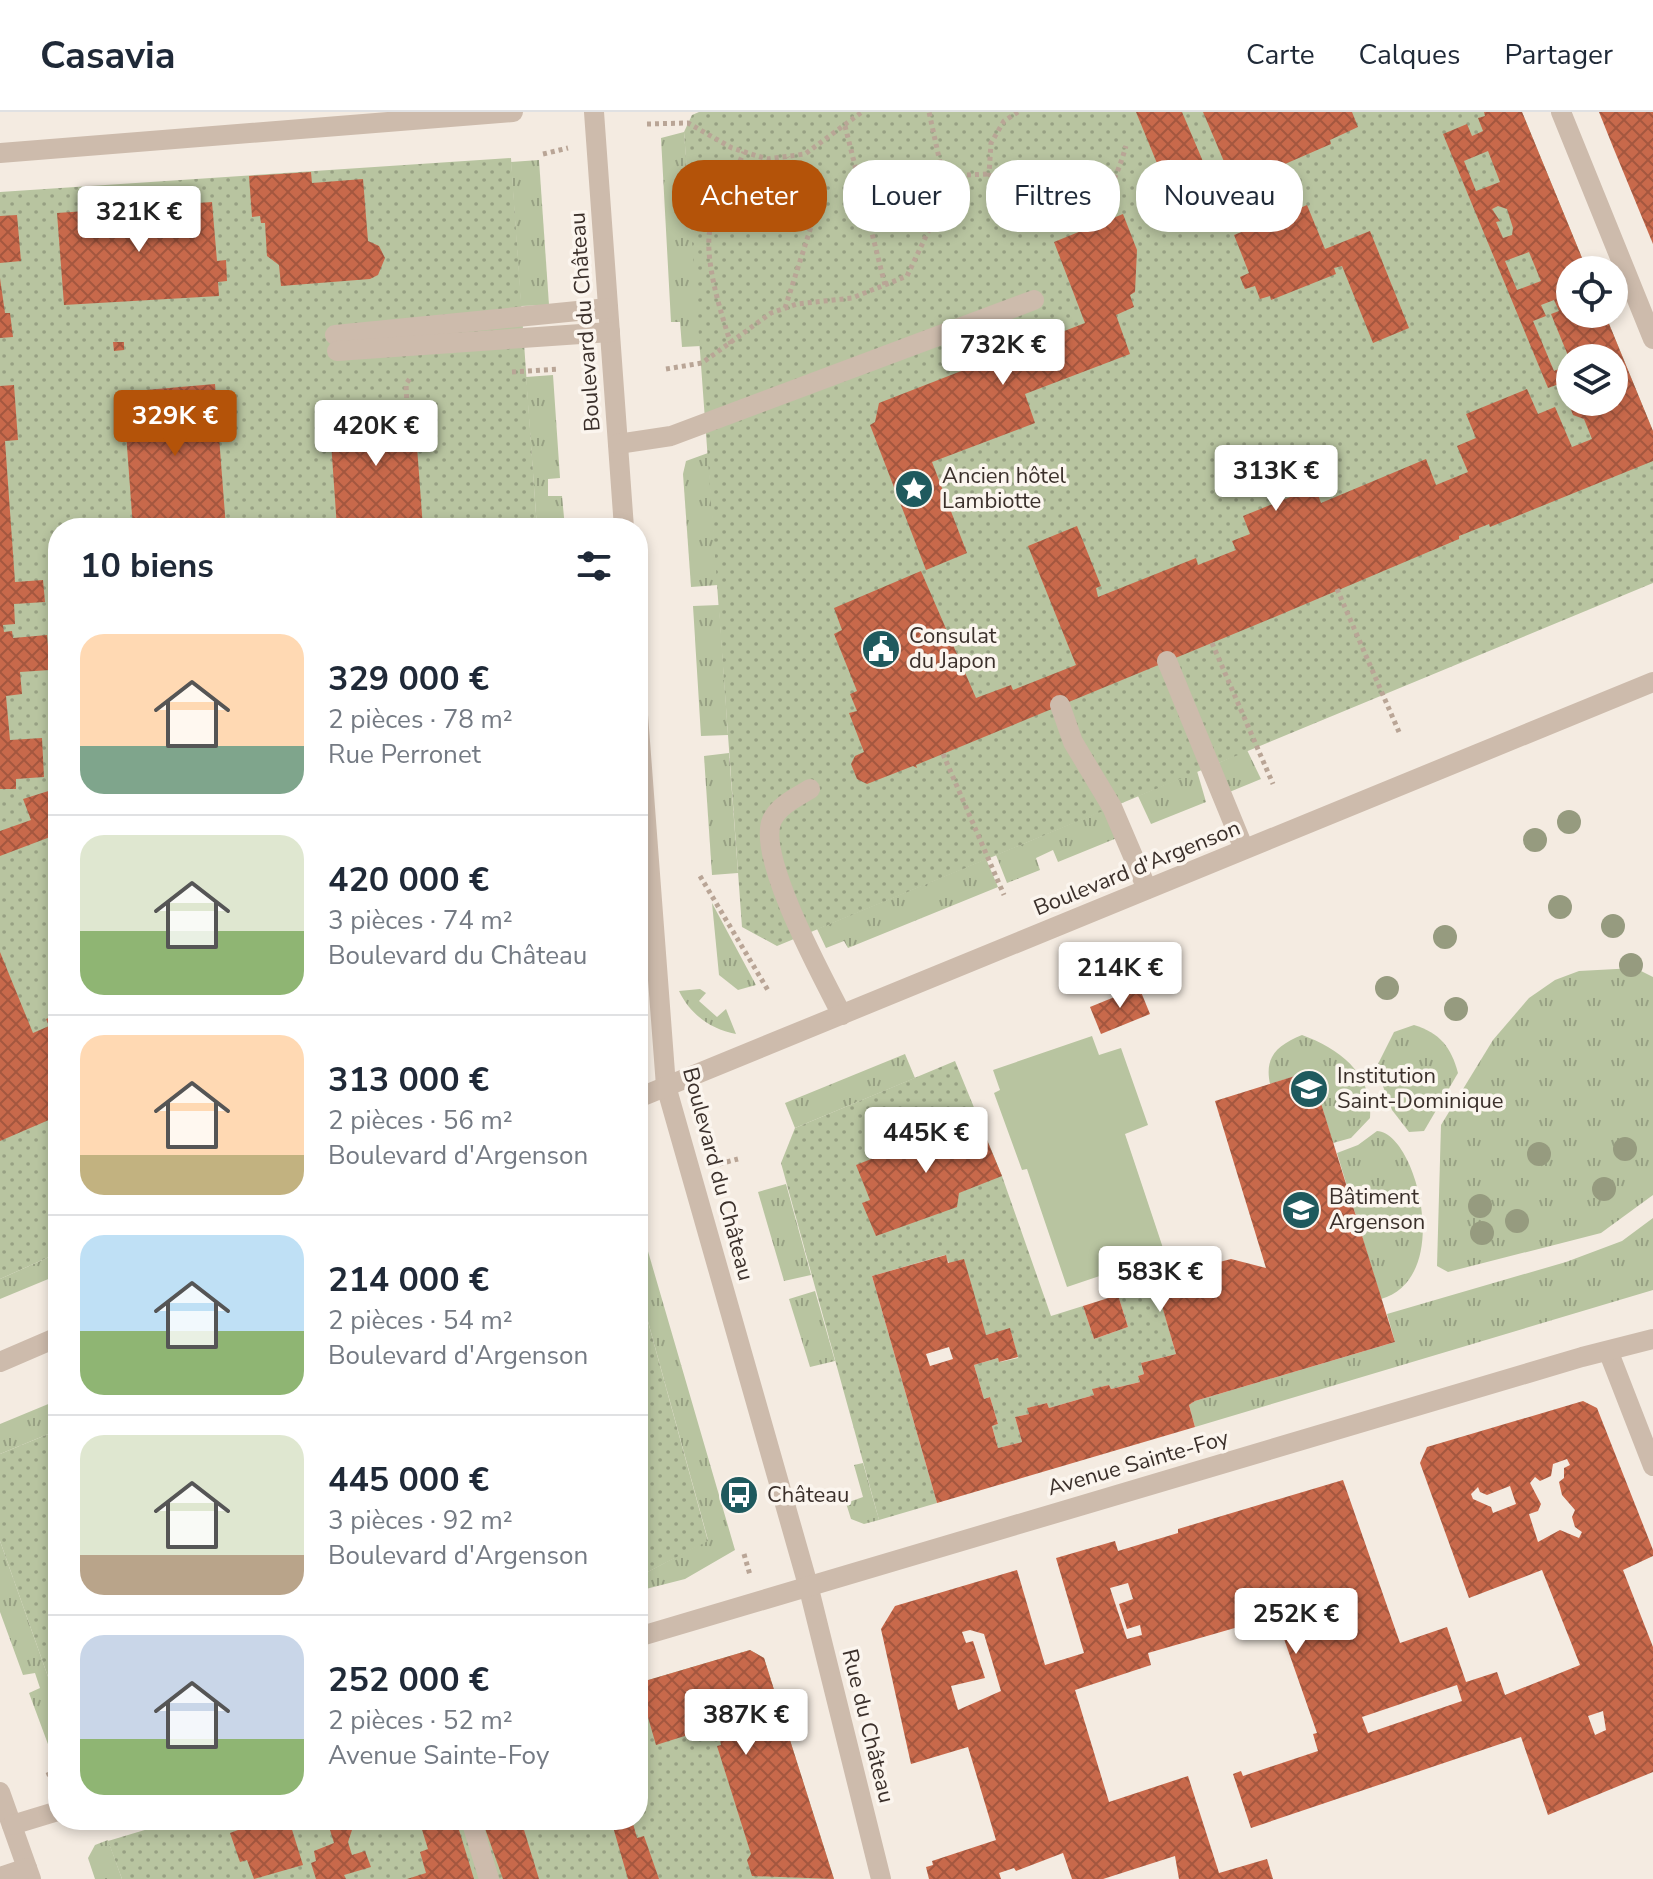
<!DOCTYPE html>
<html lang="fr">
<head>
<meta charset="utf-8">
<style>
	:root { --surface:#fff; --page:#f2f2f3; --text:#1f2937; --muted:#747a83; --line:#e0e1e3; --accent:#b45309 }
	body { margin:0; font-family:"Nunito Sans",sans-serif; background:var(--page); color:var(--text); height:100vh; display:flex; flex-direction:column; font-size:30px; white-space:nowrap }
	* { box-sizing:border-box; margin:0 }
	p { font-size:26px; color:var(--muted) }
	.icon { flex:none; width:44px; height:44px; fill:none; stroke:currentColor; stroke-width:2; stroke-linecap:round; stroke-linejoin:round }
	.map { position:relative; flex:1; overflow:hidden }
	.details { position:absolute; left:48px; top:406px; width:600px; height:1312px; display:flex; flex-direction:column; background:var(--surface); border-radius:32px; box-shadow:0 4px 12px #0003 }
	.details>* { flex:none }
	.hud { position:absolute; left:672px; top:48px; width:760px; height:72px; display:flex; gap:16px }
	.buttons { position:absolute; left:1556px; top:144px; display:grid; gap:16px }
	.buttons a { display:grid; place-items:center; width:72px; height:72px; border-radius:50%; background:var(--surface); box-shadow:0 4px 12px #0003; font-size:40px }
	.price { position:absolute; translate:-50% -68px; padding:0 18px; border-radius:8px; background:#fff; color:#222; font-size:26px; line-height:52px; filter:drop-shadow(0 2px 4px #0008) }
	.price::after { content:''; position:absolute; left:50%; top:48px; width:24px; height:18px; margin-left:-12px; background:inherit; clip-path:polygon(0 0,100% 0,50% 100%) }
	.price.selected { background:var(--accent); color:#fff }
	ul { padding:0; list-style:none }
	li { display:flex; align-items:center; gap:24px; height:200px; padding:0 32px }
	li+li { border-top:2px solid var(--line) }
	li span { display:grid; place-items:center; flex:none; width:224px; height:160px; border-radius:24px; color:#555 }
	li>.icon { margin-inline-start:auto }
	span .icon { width:96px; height:96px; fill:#fffc; stroke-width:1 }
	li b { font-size:34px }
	h2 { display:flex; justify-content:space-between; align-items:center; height:96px; padding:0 32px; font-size:34px }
	.tag { padding:0 28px; border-radius:32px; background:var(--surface); box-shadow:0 4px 12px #0003; font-size:28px; line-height:72px }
	.tag.selected { background:var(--accent); color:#fff }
	header { display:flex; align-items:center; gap:48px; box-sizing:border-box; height:112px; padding:0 40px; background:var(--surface); border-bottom:2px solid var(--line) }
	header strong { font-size:38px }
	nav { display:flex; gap:44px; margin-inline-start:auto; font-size:28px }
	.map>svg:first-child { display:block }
	.grass { fill:url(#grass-tufts) }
	.garden { fill:url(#garden-dots); fill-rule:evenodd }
	.pitch { fill:#b8c4a0 }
	.building { fill:url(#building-cross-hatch); fill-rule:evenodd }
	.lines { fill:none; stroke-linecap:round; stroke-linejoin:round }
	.path { stroke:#b9a596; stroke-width:5; stroke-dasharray:4 4; stroke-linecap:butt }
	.minor { stroke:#cdbbac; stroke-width:20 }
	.tree { fill:#969b7f }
	.labels { text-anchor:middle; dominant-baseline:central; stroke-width:7; stroke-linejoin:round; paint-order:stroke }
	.street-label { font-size:22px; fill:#3b302b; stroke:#fbf5ee }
	.poi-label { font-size:22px; fill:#3b302b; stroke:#fbf5ee; text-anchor:start }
</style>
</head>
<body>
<header>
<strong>Casavia</strong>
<nav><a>Carte</a><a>Calques</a><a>Partager</a></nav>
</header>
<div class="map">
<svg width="1653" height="1767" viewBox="0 0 1653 1767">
	<defs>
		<pattern id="grass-tufts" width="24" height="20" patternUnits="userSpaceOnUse" patternTransform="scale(2)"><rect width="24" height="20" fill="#b8c4a0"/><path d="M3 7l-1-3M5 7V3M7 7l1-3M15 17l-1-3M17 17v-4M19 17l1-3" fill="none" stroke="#97a083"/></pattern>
		<pattern id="garden-dots" width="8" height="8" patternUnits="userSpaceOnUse" patternTransform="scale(2)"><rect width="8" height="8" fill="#b8c4a0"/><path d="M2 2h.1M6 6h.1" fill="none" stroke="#97a083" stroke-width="1.8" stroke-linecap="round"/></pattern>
		<pattern id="building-cross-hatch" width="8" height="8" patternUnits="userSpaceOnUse" patternTransform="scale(2)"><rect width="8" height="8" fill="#c8694b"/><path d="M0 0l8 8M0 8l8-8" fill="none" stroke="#a4573f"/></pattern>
	</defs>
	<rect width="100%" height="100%" fill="#f4ebe1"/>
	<g class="grass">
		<polygon points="684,20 701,234 682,235 680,210 671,210 661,26"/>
		<polygon points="539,48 549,193 521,194 511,50"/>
		<polygon points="553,263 560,366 548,367 548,384 562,384 565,416 537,416 526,265"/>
		<polygon points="708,341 718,473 691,475 683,362 686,349"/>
		<polygon points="719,493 728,623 701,624 693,494"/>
		<polygon points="1247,638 1261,667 1227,681 1216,652"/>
		<polygon points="729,641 738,761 712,763 704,644"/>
		<polygon points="1197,659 1206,690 1151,712 1138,684"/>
		<polygon points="1106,697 1117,726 1058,750 1053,738 1036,746 1040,758 1007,771 996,743"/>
		<polygon points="986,747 998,775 848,836 844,829 826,836 817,817"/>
		<polygon points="712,791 756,873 738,878 719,863"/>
		<polygon points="1635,856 1653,865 1653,1083 1601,1121 1448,1160 1437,1154 1441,1013 1493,928 1529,886 1555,868 1579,859"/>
		<path d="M700,877L706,881L699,889L717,905L726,897L736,922C710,917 690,902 679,879Z"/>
		<path d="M1414,913C1440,921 1451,935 1458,961L1424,1019L1409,1020L1392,998L1376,956L1394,920Z"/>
		<path d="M1302,923C1341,937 1373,963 1370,1006L1351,1026L1333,1031L1311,959L1270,972C1264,944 1278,933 1302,923Z"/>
		<polygon points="905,942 915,966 795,1016 785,991"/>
		<path d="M1377,1019C1416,1020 1455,1166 1381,1187L1337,1041L1358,1033Z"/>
		<polygon points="786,1072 811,1163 784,1169 758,1080"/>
		<polygon points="638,1105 735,1438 685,1467 638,1479 638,1465 708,1428 638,1173"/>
		<polygon points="1653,1106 1653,1178 1195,1315 1189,1293 1195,1289 1395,1230 1387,1202 1566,1150 1622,1129"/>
		<polygon points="58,1141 58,1163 0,1187 0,1167"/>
		<polygon points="815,1179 835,1249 810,1255 789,1187"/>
		<polygon points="58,1288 58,1318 0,1342 0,1312"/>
		<polygon points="863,1351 879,1408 864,1412 851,1407 846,1391 863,1385 854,1353"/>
		<polygon points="0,1429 58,1593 58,1646 52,1643 29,1581 40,1576 35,1561 23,1563 0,1500"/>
		<polygon points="108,1728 122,1767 95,1767 88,1746 95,1733"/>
	</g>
	<g class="garden">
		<path d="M699,0H1522L1587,158H1570V202H1605L1653,319V471L777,834L742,815L684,20L692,3ZM1570,246H1614V290H1570Z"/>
		<polygon points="511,46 537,416 58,416 58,1141 0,1167 0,80"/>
		<polygon points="955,949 1002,1064 1051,1204 1083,1194 1094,1227 1128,1215 1118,1183 1156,1172 1176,1242 1141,1251 1144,1262 1138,1264 1140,1270 1111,1277 1109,1273 1093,1277 1094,1283 1049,1296 1047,1291 1028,1296 1029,1302 1015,1305 1022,1330 998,1336 992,1314 998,1312 990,1285 984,1287 974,1253 998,1246 1000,1250 1018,1246 1010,1217 986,1223 945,1143 872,1164 937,1391 879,1408 781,1051 795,1016"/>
		<polygon points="638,1173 708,1429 638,1465"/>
		<polygon points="58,1318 58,1593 0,1429 0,1342"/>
		<polygon points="750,1538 764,1546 834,1767 122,1767 108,1729 178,1708 638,1708 638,1571"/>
	</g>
	<polygon class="pitch" points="1092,924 1099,943 1121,936 1148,1013 1125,1022 1165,1142 1067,1175 1027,1057 1022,1058 994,981 1000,978 993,958"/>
	<g class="building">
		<polygon points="1136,0 1182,0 1210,66 1170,83"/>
		<polygon points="1203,0 1352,0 1358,15 1330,28 1331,32 1285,52 1287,57 1234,73"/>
		<path d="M1484,0H1522L1587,158H1570V202H1605L1653,319V349L1490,415L1489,412L1459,424V427L1265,509L916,653L917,656L913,654L867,672L857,667L851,652L855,644L864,640L849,601L857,599L850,582L857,579L834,522L842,518L834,496L921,459L976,586L1011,573L1013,578L1076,553L1028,434L1077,414L1101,474L1096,476L1098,485L1196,446L1198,453L1236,438L1232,429L1250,422L1243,404L1315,375L1321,391L1426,347L1436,373L1468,360L1457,334L1476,326L1466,302L1527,277L1538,302L1555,295L1572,335L1592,327L1584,307L1573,303L1568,290H1614V246H1569L1551,202L1559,199L1554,188L1541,193L1546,204L1533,209L1554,259L1570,252V268L1548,276L1443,22L1467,12L1472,24L1483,19L1478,6L1485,4ZM1488,39L1500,70L1476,79L1464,49ZM1498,94L1507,97L1513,116L1512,123L1503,126L1496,110L1500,109L1492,97ZM1529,140L1541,169L1517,178L1505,149Z"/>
		<polygon points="1599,0 1653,0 1653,132 1613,35"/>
		<polygon points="311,60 312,71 363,67 368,129 379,134 385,146 378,163 370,167 281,174 279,153 267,144 265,111 261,111 260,104 252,105 249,64"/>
		<polygon points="212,90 217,149 226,148 227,169 218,170 219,184 64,193 57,101"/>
		<polygon points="1307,93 1325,137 1370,119 1409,216 1373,231 1342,154 1334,156 1336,162 1271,188 1270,184 1260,187 1255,174 1245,177 1240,165 1249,161 1234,123 1264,111 1268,113 1274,106 1283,107 1284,103"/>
		<polygon points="1123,102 1137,138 1135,180 1130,183 1134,195 1116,203 1130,242 1025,282 1035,311 932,350 967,441 926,458 870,313 875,310 879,291 1085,211 1054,130"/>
		<polygon points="17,103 21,149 0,151 0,104"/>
		<polygon points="0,166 5,201 10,201 13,225 0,226"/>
		<polygon points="113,230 124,230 124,238 114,239"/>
		<polygon points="215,272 226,416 133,416 123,280"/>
		<polygon points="14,273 18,328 5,329 15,470 43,468 45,490 14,492 15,512 3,513 4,520 12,519 13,526 47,523 50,558 20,560 22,582 6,584 10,628 42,626 44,665 16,667 16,677 0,677 0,274"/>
		<polygon points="395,290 395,294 414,294 423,416 337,416 329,301 382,296 382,292"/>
		<polygon points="58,676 58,722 0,744 0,719 31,708 23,687"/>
		<polygon points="0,840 33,921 49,914 46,907 58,902 58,1004 0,1029"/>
		<polygon points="1139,875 1150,902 1101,922 1090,895"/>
		<path d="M1311,959L1395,1230L1195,1289L1189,1293L1195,1315L937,1391L872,1164L946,1143L948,1151L964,1147L986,1223L1010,1216L1018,1245L999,1250L998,1246L974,1253L984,1287L990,1285L998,1312L992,1314L998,1336L1022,1330L1015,1305L1029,1302L1027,1296L1047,1291L1049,1296L1094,1283L1092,1277L1109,1273L1111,1277L1140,1270L1138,1264L1144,1262L1141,1251L1176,1242L1157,1177L1177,1172L1174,1162L1231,1147L1266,1156L1215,989ZM949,1235L953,1247L930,1254L926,1242Z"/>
		<polygon points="977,1004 1002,1064 959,1081 957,1095 876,1124 862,1091 870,1088 856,1053 889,1040 894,1031 907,1026 915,1029"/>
		<polygon points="1118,1183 1128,1215 1094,1227 1083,1194"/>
		<path d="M1583,1289L1597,1296L1653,1438V1444L1623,1458L1653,1535V1660L1548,1703L1521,1625L1251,1716L1233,1662L1241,1659L1243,1664L1318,1639L1313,1622L1317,1621L1276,1504L1148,1541L1151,1553L1075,1578L1109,1690L1188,1664L1219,1761L1267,1747L1273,1767H1179L1175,1744L1103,1767H1072L1063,1741L1016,1759L1014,1756L999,1761L1001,1767H929L926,1755L933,1753L932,1749L996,1728L968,1635L911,1652L881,1517L895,1494L1017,1458L1045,1553L1084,1541L1056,1446L1115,1429L1118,1439L1178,1421V1417L1343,1368L1400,1531L1447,1515L1466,1570L1497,1560L1505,1583L1580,1553L1542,1458L1469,1486L1420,1351L1427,1335ZM1567,1347L1570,1353L1564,1356V1366L1559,1370L1562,1383L1575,1398L1572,1405L1575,1415L1582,1420L1579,1426L1560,1418L1538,1430L1529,1402L1538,1399L1541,1392L1530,1371L1535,1365L1540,1369L1551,1364L1553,1352ZM1510,1374L1516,1392L1493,1401L1491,1395L1473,1387L1471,1382L1478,1375L1480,1380L1487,1383ZM1128,1471L1133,1487L1119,1492L1127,1517L1140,1513L1142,1523L1127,1527L1110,1476ZM970,1518L984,1522L1001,1579L958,1598L951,1574L985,1566L973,1529L966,1531L962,1520ZM1457,1573L1462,1589L1368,1621L1362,1605ZM1603,1599L1606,1618L1595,1623L1588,1604Z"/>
		<polygon points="750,1538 764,1546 834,1767 752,1764 747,1748 751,1742 717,1634 721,1633 719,1622 707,1617 656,1633 645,1595 638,1597 638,1571"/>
		<polygon points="265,1708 289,1708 303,1753 254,1767 247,1748 240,1750 230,1721"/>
		<polygon points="327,1708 381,1708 352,1718 348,1730 352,1743 365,1739 371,1755 344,1763 346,1767 316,1767 311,1751 316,1749 314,1739 334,1731"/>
		<polygon points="396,1708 416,1708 416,1709 398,1714"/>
		<polygon points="419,1708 456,1708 474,1767 407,1767 426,1761 420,1740 428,1737"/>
		<polygon points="482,1708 521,1708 539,1767 503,1767"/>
		<polygon points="611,1708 632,1708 637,1726 644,1724 659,1767 628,1767"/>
	</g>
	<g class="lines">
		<g class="path">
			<path d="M1018,0L1004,9L991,31L989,62L1005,94L1039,113C1096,96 1109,92 1126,34"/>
			<polyline points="647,12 688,11 732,36 767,47 805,42 862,0"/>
			<polyline points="845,14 885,173"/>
			<polyline points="543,42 568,36"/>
			<polyline points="943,64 989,62"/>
			<polyline points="785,196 811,115 807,75 788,45"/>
			<path d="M731,232C721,201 701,141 712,109C720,86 734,63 744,40"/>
			<polyline points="666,257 702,251 771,201 797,192 852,186 907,164 938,99 943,64 929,0"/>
			<polyline points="512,260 559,257"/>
			<polyline points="407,294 406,272 411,265"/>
			<polyline points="1337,477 1399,620"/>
			<polyline points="1212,531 1273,672"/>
			<polyline points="943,642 1004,783"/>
			<polyline points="700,764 769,880"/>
			<polyline points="719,1052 738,1047"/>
			<polyline points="744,1442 750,1463"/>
			<polyline points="48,1660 52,1670"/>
		</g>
		<g class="minor">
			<polyline points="594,0 624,416"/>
			<polyline points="1561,0 1653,227"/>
			<polyline points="0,41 513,0"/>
			<polyline points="335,223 608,196"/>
			<polyline points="337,239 610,220"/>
			<polyline points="618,332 671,324 1034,188"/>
			<polyline points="1167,549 1244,737"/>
			<polyline points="1060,593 1073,630 1112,695 1147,777"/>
			<polyline points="638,603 666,974 808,1473 881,1767"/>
			<path d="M810,677C797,685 779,693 772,708C756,744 823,866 842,903"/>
			<polyline points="638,986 1653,570"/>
			<polyline points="1609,1241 1653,1354"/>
			<polyline points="0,1250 58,1225"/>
			<polyline points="638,1525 1582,1245 1653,1227"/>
			<polyline points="0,1680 31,1767"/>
			<polyline points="471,1708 489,1767"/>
			<polyline points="12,1713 58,1699"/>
			<polyline points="0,1765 27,1756"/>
		</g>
	</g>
	<g class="tree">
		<circle cx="1569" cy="710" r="12"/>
		<circle cx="1535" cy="728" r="12"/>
		<circle cx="1560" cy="795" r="12"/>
		<circle cx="1613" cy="814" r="12"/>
		<circle cx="1445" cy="825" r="12"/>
		<circle cx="1631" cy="853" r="12"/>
		<circle cx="1387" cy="876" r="12"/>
		<circle cx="1456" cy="897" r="12"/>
		<circle cx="1625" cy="1037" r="12"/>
		<circle cx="1539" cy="1042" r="12"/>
		<circle cx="1604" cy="1077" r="12"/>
		<circle cx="1480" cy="1094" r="12"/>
		<circle cx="1517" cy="1109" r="12"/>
		<circle cx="1482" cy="1121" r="12"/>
	</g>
	<defs>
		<symbol id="sight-disc" viewBox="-11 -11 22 22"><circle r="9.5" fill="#1f5a5e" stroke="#fbf5ee"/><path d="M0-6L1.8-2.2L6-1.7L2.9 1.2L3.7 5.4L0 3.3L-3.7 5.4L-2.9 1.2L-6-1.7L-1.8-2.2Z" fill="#fff"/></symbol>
		<symbol id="civic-disc" viewBox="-11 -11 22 22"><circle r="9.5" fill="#1f5a5e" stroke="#fbf5ee"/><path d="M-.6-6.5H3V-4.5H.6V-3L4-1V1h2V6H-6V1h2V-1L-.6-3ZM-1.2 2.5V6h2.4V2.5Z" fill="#fff"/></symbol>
		<symbol id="school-disc" viewBox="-11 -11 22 22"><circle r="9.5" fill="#1f5a5e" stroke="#fbf5ee"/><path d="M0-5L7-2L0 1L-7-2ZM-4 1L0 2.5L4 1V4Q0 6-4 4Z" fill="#fff"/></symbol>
		<symbol id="bus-disc" viewBox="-11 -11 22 22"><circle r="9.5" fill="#1f5a5e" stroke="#fbf5ee"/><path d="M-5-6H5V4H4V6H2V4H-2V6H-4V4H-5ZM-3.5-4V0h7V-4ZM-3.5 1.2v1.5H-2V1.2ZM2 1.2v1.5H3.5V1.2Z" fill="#fff"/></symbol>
	</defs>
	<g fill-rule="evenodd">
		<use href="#sight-disc" x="892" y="355" width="44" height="44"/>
		<use href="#civic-disc" x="859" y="515" width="44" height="44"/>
		<use href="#school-disc" x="1287" y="955" width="44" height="44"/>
		<use href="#school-disc" x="1279" y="1076" width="44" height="44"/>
		<use href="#bus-disc" x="717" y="1361" width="44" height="44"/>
	</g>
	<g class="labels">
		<g class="street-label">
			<text transform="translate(585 210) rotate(-94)">Boulevard du Château</text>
			<text transform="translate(1137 756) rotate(-22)">Boulevard d'Argenson</text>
			<text transform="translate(718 1062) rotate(75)">Boulevard du Château</text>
			<text transform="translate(1138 1351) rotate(-16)">Avenue Sainte-Foy</text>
			<text transform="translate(868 1614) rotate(76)">Rue du Château</text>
		</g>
		<g class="poi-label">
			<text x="942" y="364">Ancien hôtel<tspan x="942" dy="25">Lambiotte</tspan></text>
			<text x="909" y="524">Consulat<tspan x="909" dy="25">du Japon</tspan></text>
			<text x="1337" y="964">Institution<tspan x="1337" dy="25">Saint-Dominique</tspan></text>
			<text x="1329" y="1085">Bâtiment<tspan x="1329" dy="25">Argenson</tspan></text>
			<text x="767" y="1383">Château</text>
		</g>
	</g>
</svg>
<div class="buttons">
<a><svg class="icon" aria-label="locate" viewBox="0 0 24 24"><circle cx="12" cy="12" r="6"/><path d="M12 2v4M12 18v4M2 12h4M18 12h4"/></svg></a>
<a><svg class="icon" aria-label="layers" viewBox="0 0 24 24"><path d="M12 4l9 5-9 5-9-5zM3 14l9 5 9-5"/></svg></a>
</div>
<b class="price" style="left:139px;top:142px">321K €</b>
<b class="price" style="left:1003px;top:275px">732K €</b>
<b class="price selected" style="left:175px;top:346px">329K €</b>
<b class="price" style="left:376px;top:356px">420K €</b>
<b class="price" style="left:1276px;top:401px">313K €</b>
<b class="price" style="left:1120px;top:898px">214K €</b>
<b class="price" style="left:926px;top:1063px">445K €</b>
<b class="price" style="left:1160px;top:1202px">583K €</b>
<b class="price" style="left:1296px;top:1544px">252K €</b>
<b class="price" style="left:746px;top:1645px">387K €</b>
<div class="hud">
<a class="tag selected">Acheter</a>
<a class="tag">Louer</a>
<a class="tag">Filtres</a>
<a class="tag">Nouveau</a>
</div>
<section class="details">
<h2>10 biens<svg class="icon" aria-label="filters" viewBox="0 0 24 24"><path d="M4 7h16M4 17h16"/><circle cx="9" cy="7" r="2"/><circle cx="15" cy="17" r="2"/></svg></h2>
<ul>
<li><span style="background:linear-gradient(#ffd9b3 70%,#7fa58c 0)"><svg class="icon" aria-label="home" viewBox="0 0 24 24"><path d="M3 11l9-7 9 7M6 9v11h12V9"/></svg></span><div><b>329 000 €</b><p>2 pièces · 78 m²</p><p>Rue Perronet</p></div></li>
<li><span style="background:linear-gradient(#dfe7d0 60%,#8fb573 0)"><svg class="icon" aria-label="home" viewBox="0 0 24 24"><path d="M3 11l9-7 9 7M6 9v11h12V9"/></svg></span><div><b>420 000 €</b><p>3 pièces · 74 m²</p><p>Boulevard du Château</p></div></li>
<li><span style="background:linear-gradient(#ffd9b3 75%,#c2b280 0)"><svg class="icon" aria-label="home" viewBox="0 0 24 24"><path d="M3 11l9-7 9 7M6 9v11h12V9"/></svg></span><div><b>313 000 €</b><p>2 pièces · 56 m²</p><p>Boulevard d'Argenson</p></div></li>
<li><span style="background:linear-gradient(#bfe0f5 60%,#8fb573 0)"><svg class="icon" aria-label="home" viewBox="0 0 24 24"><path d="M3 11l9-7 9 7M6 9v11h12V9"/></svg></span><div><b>214 000 €</b><p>2 pièces · 54 m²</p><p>Boulevard d'Argenson</p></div></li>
<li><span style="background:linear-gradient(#dfe7d0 75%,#b9a48a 0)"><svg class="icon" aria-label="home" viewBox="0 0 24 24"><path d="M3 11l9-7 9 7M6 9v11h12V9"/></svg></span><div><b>445 000 €</b><p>3 pièces · 92 m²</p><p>Boulevard d'Argenson</p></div></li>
<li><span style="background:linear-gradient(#c9d6e8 65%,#8fb573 0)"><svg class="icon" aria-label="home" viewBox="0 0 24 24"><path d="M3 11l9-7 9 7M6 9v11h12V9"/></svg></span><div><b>252 000 €</b><p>2 pièces · 52 m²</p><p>Avenue Sainte-Foy</p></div></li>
</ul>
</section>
</div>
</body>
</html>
